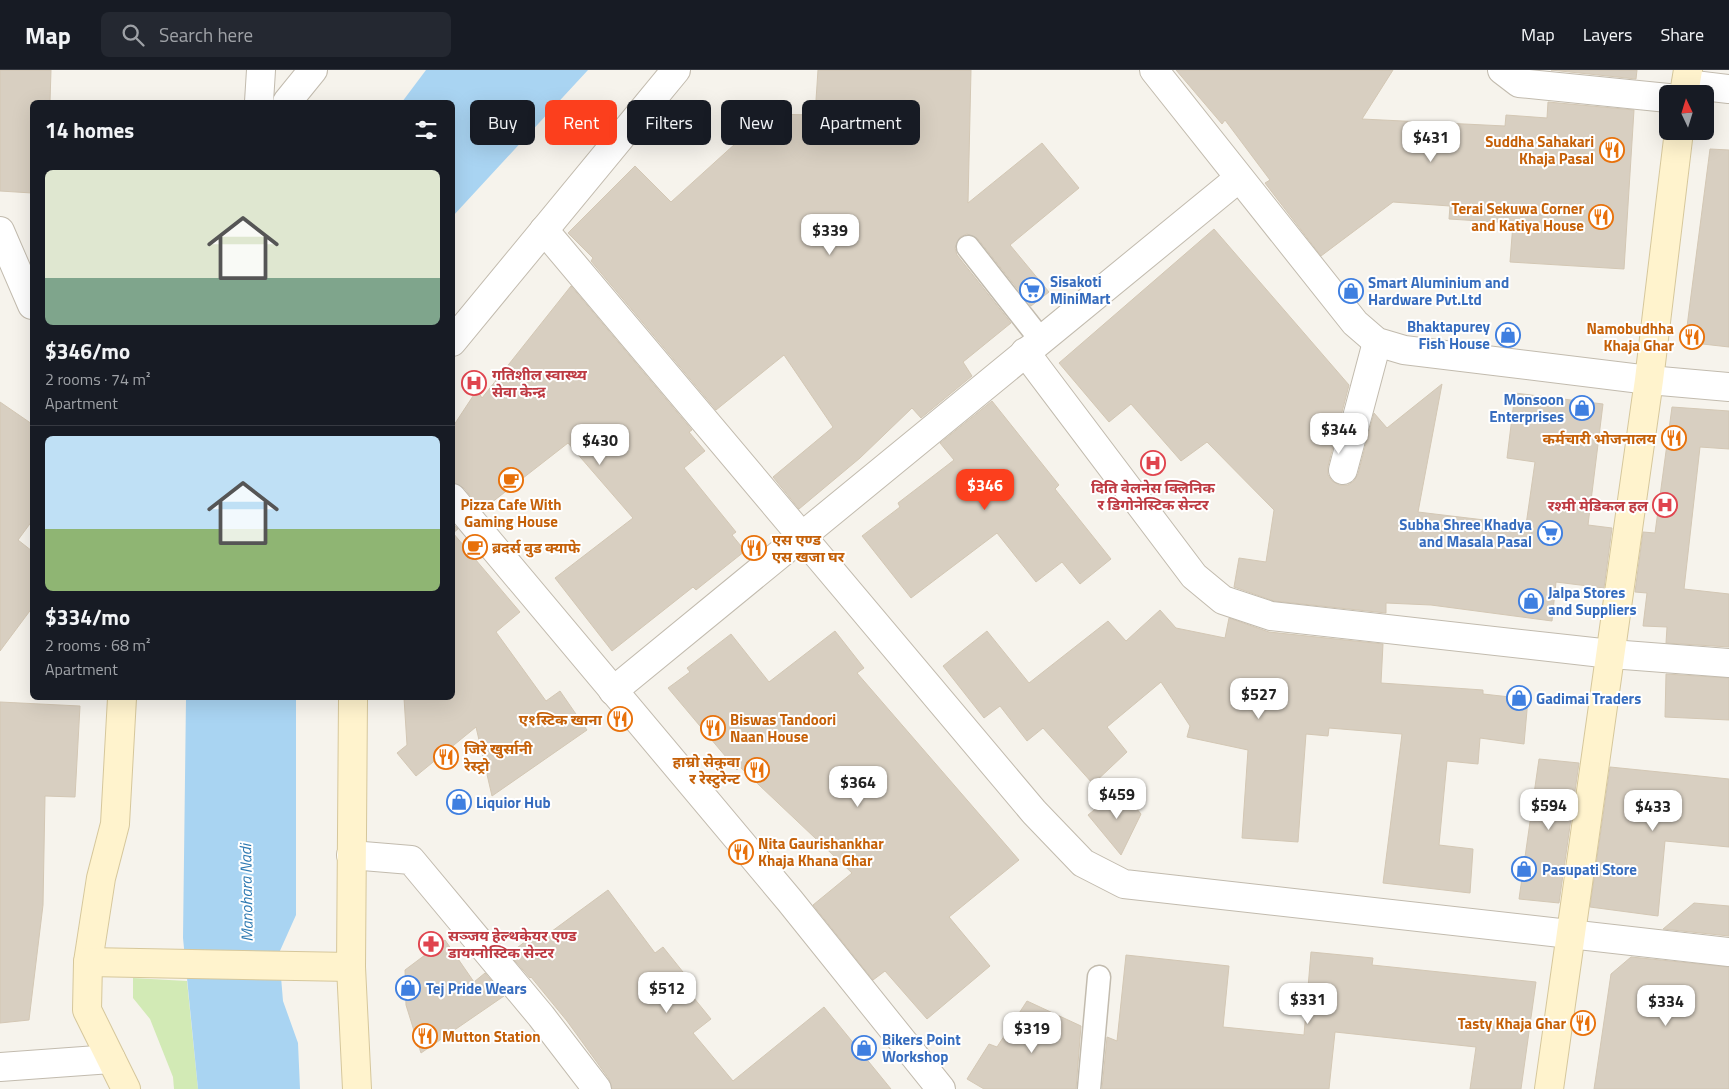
<!DOCTYPE html>
<html lang="en">
<head>
<meta charset="utf-8">
<style>
	:root { --surface:#171b24; --page:#242831; --text:#f1f3f6; --muted:#9ea1a6; --line:#363941; --accent:#fc3f1d }
	body { margin:0; font-family:"Titillium Web","Noto Sans Devanagari",sans-serif; background:var(--page); color:var(--text); height:100vh; display:flex; flex-direction:column; font-size:19px; white-space:nowrap }
	* { box-sizing:border-box; margin:0 }
	p { font-size:16px; color:var(--muted) }
	.icon { flex:none; width:28px; height:28px; fill:none; stroke:currentColor; stroke-width:2; stroke-linecap:round; stroke-linejoin:round }
	.map { position:relative; flex:1; overflow:hidden }
	.side { position:absolute; left:30px; top:30px; width:425px; height:600px; display:flex; flex-direction:column; background:var(--surface); border-radius:8px; box-shadow:0 5px 20px #0002 }
	.side>* { flex:none }
	.top-card { position:absolute; left:470px; top:30px; width:475px; height:45px; display:flex; gap:10px }
	.needle { width:32px; rotate:356deg }
	.controls { position:absolute; left:1659px; top:15px; display:grid; gap:10px }
	.controls a { display:grid; place-items:center; width:55px; height:55px; border-radius:8px; background:var(--surface); box-shadow:0 5px 20px #0002; font-size:25px }
	.price { position:absolute; translate:-50% -42px; padding:0 11px; border-radius:10px; background:#fff; color:#222; font-size:16px; line-height:32px; filter:drop-shadow(0 1px 2px #0008) }
	.price::after { content:''; position:absolute; left:50%; top:30px; width:15px; height:11px; margin-left:-8px; background:inherit; clip-path:polygon(0 0,100% 0,50% 100%) }
	.price.on { background:var(--accent); color:#fff }
	ul { padding:0; list-style:none }
	li { display:grid; align-content:center; gap:10px; height:265px; padding:0 15px }
	li+li { border-top:1px solid var(--line) }
	li span { display:grid; place-items:center; height:155px; border-radius:8px; color:#555 }
	li>.icon { margin-inline-start:auto }
	span .icon { width:90px; height:90px; fill:#fffc; stroke-width:1 }
	li b { font-size:21px }
	h2 { display:flex; justify-content:space-between; align-items:center; height:60px; padding:0 15px; font-size:21px }
	.pill { padding:0 18px; border-radius:8px; background:var(--surface); box-shadow:0 5px 20px #0002; font-size:18px; line-height:45px }
	.pill.on { background:var(--accent); color:#fff }
	header { display:flex; align-items:center; gap:30px; box-sizing:border-box; height:70px; padding:0 25px; background:var(--surface); border-bottom:1px solid var(--line) }
	header strong { font-size:24px }
	nav { display:flex; gap:28px; margin-inline-start:auto; font-size:18px }
	.search { width:350px; height:45px; background:var(--page); display:flex; align-items:center; gap:12px; box-sizing:border-box; padding:0 18px; border-radius:8px; color:var(--muted); font-size:19px }
	.map>svg:first-child { display:block }
	.green { fill:#d2eab5 }
	.water { fill:#a9d4f2 }
	.building { fill:#d8cfc1; stroke:#d3c7b4 }
	.lines { fill:none; stroke-linecap:round; stroke-linejoin:round }
	.lane-casing { stroke:#c2bbae; stroke-width:25 }
	.street-casing { stroke:#c2bbae; stroke-width:30 }
	.secondary-casing { stroke:#d6c79b; stroke-width:30 }
	.lane { stroke:#fff; stroke-width:22 }
	.street { stroke:#fff; stroke-width:28 }
	.secondary { stroke:#fff3cd; stroke-width:28 }
	.labels { text-anchor:middle; dominant-baseline:central; stroke-width:4; stroke-linejoin:round; paint-order:stroke }
	.food-label { font-size:15px; font-weight:bold; fill:#c56008; stroke:#fff; text-anchor:end }
	.shop-label { font-size:15px; font-weight:bold; fill:#366cbe; stroke:#fff; text-anchor:start }
	.health-label { font-size:15px; font-weight:bold; fill:#be3a42; stroke:#fff; text-anchor:start }
	.water-label { font-size:16px; font-style:italic; fill:#2e7ab2; stroke:#fff }
</style>
</head>
<body>
<header>
<strong>Map</strong>
<div class="search"><svg class="icon" aria-label="search" viewBox="0 0 24 24"><circle cx="10" cy="10" r="6"/><path d="M15 15l6 6"/></svg>Search here</div>
<nav><a>Map</a><a>Layers</a><a>Share</a></nav>
</header>
<div class="map">
<svg width="1729" height="1019" viewBox="0 0 1729 1019">
	<rect width="100%" height="100%" fill="#f6f3ec"/>
	<polygon class="green" points="133,908 187,911 198,1019 174,1019 173,1007 150,949 133,928"/>
	<g class="water">
		<polygon points="426,0 588,0 453,146 452,32 402,32"/>
		<polygon points="186,628 296,628 296,845 279,883 283,931 298,973 300,1019 198,1019 183,868"/>
	</g>
	<g class="building">
		<polygon points="0,0 51,0 50,32 32,32 32,123 0,121"/>
		<polygon points="818,0 971,0 968,133 1042,73 1079,118 1010,175 1049,222 1031,236 978,169 967,164 960,167 955,178 957,185 1011,253 963,292 972,306 921,348 912,338 860,388 799,439 773,407 833,357 784,285 716,340 591,191 593,188 568,163 635,96 671,132 768,44 815,45"/>
		<polygon points="1176,0 1393,0 1362,49 1505,56 1506,45 1547,48 1548,32 1634,40 1624,199 1510,192 1513,153 1449,149 1450,136 1393,132 1321,186 1265,113 1270,110 1225,50 1222,54"/>
		<polygon points="1551,0 1637,0 1636,9"/>
		<polygon points="1710,79 1729,80 1729,277 1685,272"/>
		<polygon points="1214,159 1349,315 1328,396 1328,405 1332,411 1339,415 1348,415 1354,411 1358,404 1374,343 1387,358 1442,314 1418,442 1526,455 1535,392 1507,388 1515,323 1603,334 1588,455 1612,458 1604,518 1556,512 1552,551 1431,535 1386,533 1386,543 1274,531 1234,517 1239,488 1266,492 1274,440 1207,372 1181,391 1131,334 1109,352 1059,293"/>
		<polygon points="571,216 692,360 689,362 705,381 684,398 736,462 732,465 745,481 696,520 693,517 612,581 555,508 633,448 568,373 482,440 464,418 452,413 452,358 477,320 482,328"/>
		<polygon points="992,331 1059,415 1055,419 1111,489 1080,514 1062,492 1036,512 997,463 911,528 862,466 900,437 898,433 954,390 940,373"/>
		<polygon points="0,332 32,354 32,451 18,470 32,481 32,538 0,581"/>
		<polygon points="1672,337 1729,341 1729,379 1700,377 1684,519 1729,524 1729,577 1666,573 1667,557 1643,556 1647,523 1635,522 1643,462 1655,463"/>
		<polygon points="452,453 458,459 453,463 520,542 496,562 546,631 560,621 587,660 492,726 476,657 416,706 397,683 407,675 404,628 452,628"/>
		<polygon points="1160,540 1176,558 1225,568 1229,548 1269,562 1383,574 1381,613 1483,620 1483,624 1528,629 1524,674 1480,668 1478,694 1447,691 1439,775 1473,779 1470,823 1383,813 1402,664 1329,658 1328,666 1306,664 1298,772 1242,768 1248,680 1187,667 1190,656 1161,612 1107,657 1127,682 1093,714 1043,658 1027,671 1000,636 984,648 943,596 987,561 1029,613 1108,551 1126,571"/>
		<polygon points="835,561 864,598 857,603 1019,790 949,847 990,896 927,949 885,901 873,910 813,835 852,803 740,697 737,700 668,618 690,602 687,598 731,564 769,612"/>
		<polygon points="1666,604 1729,608 1729,650 1665,647"/>
		<polygon points="0,632 80,636 75,727 45,726 43,835 29,950 0,953"/>
		<polygon points="1539,689 1579,693 1559,833 1519,829"/>
		<polygon points="1610,697 1729,709 1729,777 1665,771 1658,846 1590,837"/>
		<polygon points="1120,719 1141,744 1121,785 1088,745"/>
		<polygon points="608,820 655,883 663,877 695,917 689,922 711,949 693,963 733,1011 824,937 891,1019 612,1019 609,1009 567,951 531,907 530,908 509,884 539,861 544,867"/>
		<polygon points="1694,833 1729,836 1729,866 1663,859"/>
		<polygon points="445,870 474,912 485,903 504,926 421,983 406,935 405,900"/>
		<polygon points="1311,882 1373,888 1372,895 1536,912 1521,1019 1470,1019 1476,977 1335,962 1329,1019 1102,1019 1107,967 1117,971 1126,885 1229,896 1223,957 1304,965"/>
		<polygon points="1631,887 1729,897 1729,1019 1594,1019 1611,904"/>
		<polygon points="1027,931 1081,956 1076,1019 984,1019 967,1009 989,974 997,977"/>
	</g>
	<g class="lines">
		<defs>
			<g id="lane">
				<polyline points="968,177 1041,270"/>
				<polyline points="1089,1019 1099,907"/>
			</g>
			<g id="street">
				<polyline points="1154,0 1355,253 1377,272 1404,280 1649,310 1729,317"/>
				<polyline points="1502,0 1519,13 1668,28"/>
				<polyline points="1686,14 1729,19"/>
				<polyline points="259,32 261,0"/>
				<polyline points="287,32 313,0"/>
				<polyline points="544,160 1034,742 1083,793 1124,814 1729,882"/>
				<polyline points="0,161 32,235"/>
				<polyline points="452,272 676,0"/>
				<polyline points="1025,282 1194,506 1223,530 1271,546 1611,584 1729,593"/>
				<polyline points="1343,400 1377,272"/>
				<polyline points="452,428 790,831 941,1019"/>
				<polyline points="613,621 1239,108"/>
				<polyline points="351,785 411,790 541,946 597,1019"/>
				<polyline points="0,997 111,989"/>
			</g>
			<g id="secondary">
				<polyline points="1684,24 1688,0"/>
				<polyline points="122,628 115,754 101,808 88,892 87,940 126,1019"/>
				<polyline points="353,628 351,897 357,1019"/>
				<polyline points="88,892 351,897"/>
				<polyline points="1549,1019 1649,310 1679,61"/>
			</g>
		</defs>
		<use href="#lane" class="lane-casing"/>
		<use href="#street" class="street-casing"/>
		<use href="#secondary" class="secondary-casing"/>
		<use href="#lane" class="lane"/>
		<use href="#street" class="street"/>
		<use href="#secondary" class="secondary"/>
	</g>
	<defs>
		<symbol id="restaurant-ring" viewBox="-11 -11 22 22"><circle r="9.5" fill="#fff" stroke="#e8710a" stroke-width="1.5"/><path d="M-5-6h1v4h1v-4h1v4h1v-4h1v5L-1.5 .5V6h-2V.5L-5-1ZM5-6V6H3V1.5H1.5Q1.5-4 5-6Z" fill="#e8710a"/></symbol>
		<symbol id="supermarket-ring" viewBox="-11 -11 22 22"><circle r="9.5" fill="#fff" stroke="#3f7fe0" stroke-width="1.5"/><path d="M-6-5.5h2.5l.6 2H6L4.5 2H-2.5L-4.4-4H-6ZM-1.5 3.2a1.3 1.3 0 1 0 .1 0ZM3 3.2a1.3 1.3 0 1 0 .1 0Z" fill="#3f7fe0"/></symbol>
		<symbol id="shop-ring" viewBox="-11 -11 22 22"><circle r="9.5" fill="#fff" stroke="#3f7fe0" stroke-width="1.5"/><path d="M-5-2.5h2.3a2.7 3.5 0 0 1 5.4 0H5L5.5 6h-11ZM-1.5-2.5h3a1.5 2.3 0 0 0-3 0Z" fill="#3f7fe0"/></symbol>
		<symbol id="hospital-ring" viewBox="-11 -11 22 22"><circle r="9.5" fill="#fff" stroke="#e0444e" stroke-width="1.5"/><path d="M-5-5h3v3.5h4V-5h3V5h-3V1.5h-4V5h-3Z" fill="#e0444e"/></symbol>
		<symbol id="cafe-ring" viewBox="-11 -11 22 22"><circle r="9.5" fill="#fff" stroke="#e8710a" stroke-width="1.5"/><path d="M-5.5-4.5H6V0H3Q3 3.5 0 3.5H-2.5Q-5.5 3.5-5.5 0ZM3-3.2v2h1.7v-2ZM-6 4.5H4V6H-6Z" fill="#e8710a"/></symbol>
		<symbol id="pharmacy-ring" viewBox="-11 -11 22 22"><circle r="9.5" fill="#fff" stroke="#e0444e" stroke-width="1.5"/><path d="M-2-6h4v4h4v4h-4v4h-4v-4h-4v-4h4Z" fill="#e0444e"/></symbol>
	</defs>
	<g fill-rule="evenodd">
		<use href="#restaurant-ring" x="1598" y="66" width="28" height="28"/>
		<use href="#restaurant-ring" x="1587" y="133" width="28" height="28"/>
		<use href="#supermarket-ring" x="1018" y="206" width="28" height="28"/>
		<use href="#shop-ring" x="1337" y="207" width="28" height="28"/>
		<use href="#shop-ring" x="1494" y="251" width="28" height="28"/>
		<use href="#restaurant-ring" x="1678" y="253" width="28" height="28"/>
		<use href="#hospital-ring" x="460" y="299" width="28" height="28"/>
		<use href="#shop-ring" x="1568" y="324" width="28" height="28"/>
		<use href="#restaurant-ring" x="1660" y="354" width="28" height="28"/>
		<use href="#hospital-ring" x="1139" y="379" width="28" height="28"/>
		<use href="#cafe-ring" x="497" y="396" width="28" height="28"/>
		<use href="#hospital-ring" x="1651" y="421" width="28" height="28"/>
		<use href="#supermarket-ring" x="1536" y="449" width="28" height="28"/>
		<use href="#cafe-ring" x="461" y="463" width="28" height="28"/>
		<use href="#restaurant-ring" x="740" y="464" width="28" height="28"/>
		<use href="#shop-ring" x="1517" y="517" width="28" height="28"/>
		<use href="#shop-ring" x="1505" y="614" width="28" height="28"/>
		<use href="#restaurant-ring" x="606" y="635" width="28" height="28"/>
		<use href="#restaurant-ring" x="699" y="644" width="28" height="28"/>
		<use href="#restaurant-ring" x="432" y="673" width="28" height="28"/>
		<use href="#restaurant-ring" x="743" y="686" width="28" height="28"/>
		<use href="#shop-ring" x="445" y="718" width="28" height="28"/>
		<use href="#restaurant-ring" x="727" y="768" width="28" height="28"/>
		<use href="#shop-ring" x="1510" y="785" width="28" height="28"/>
		<use href="#pharmacy-ring" x="417" y="860" width="28" height="28"/>
		<use href="#shop-ring" x="394" y="904" width="28" height="28"/>
		<use href="#restaurant-ring" x="1569" y="939" width="28" height="28"/>
		<use href="#restaurant-ring" x="411" y="952" width="28" height="28"/>
		<use href="#shop-ring" x="850" y="964" width="28" height="28"/>
	</g>
	<g class="labels">
		<g class="food-label">
			<text x="1594" y="71">Suddha Sahakari<tspan x="1594" dy="17">Khaja Pasal</tspan></text>
			<text x="1584" y="138">Terai Sekuwa Corner<tspan x="1584" dy="17">and Katiya House</tspan></text>
			<text x="1674" y="258">Namobudhha<tspan x="1674" dy="17">Khaja Ghar</tspan></text>
			<text x="1656" y="368">कर्मचारी भोजनालय</text>
			<text x="511" y="434" text-anchor="middle">Pizza Cafe With<tspan x="511" dy="17">Gaming House</tspan></text>
			<text x="772" y="469" text-anchor="start">एस एण्ड<tspan x="772" dy="17">एस खजा घर</tspan></text>
			<text x="492" y="477" text-anchor="start">ब्रदर्स वुड क्याफे</text>
			<text x="602" y="649">ए१स्टिक खाना</text>
			<text x="730" y="649" text-anchor="start">Biswas Tandoori<tspan x="730" dy="17">Naan House</tspan></text>
			<text x="464" y="678" text-anchor="start">जिरे खुर्सानी<tspan x="464" dy="17">रेस्ट्रो</tspan></text>
			<text x="740" y="691">हाम्रो सेकुवा<tspan x="740" dy="17">र रेस्टुरेन्ट</tspan></text>
			<text x="758" y="773" text-anchor="start">Nita Gaurishankhar<tspan x="758" dy="17">Khaja Khana Ghar</tspan></text>
			<text x="1566" y="953">Tasty Khaja Ghar</text>
			<text x="442" y="966" text-anchor="start">Mutton Station</text>
		</g>
		<g class="shop-label">
			<text x="1050" y="211">Sisakoti<tspan x="1050" dy="17">MiniMart</tspan></text>
			<text x="1368" y="212">Smart Aluminium and<tspan x="1368" dy="17">Hardware Pvt.Ltd</tspan></text>
			<text x="1490" y="256" text-anchor="end">Bhaktapurey<tspan x="1490" dy="17">Fish House</tspan></text>
			<text x="1564" y="329" text-anchor="end">Monsoon<tspan x="1564" dy="17">Enterprises</tspan></text>
			<text x="1532" y="454" text-anchor="end">Subha Shree Khadya<tspan x="1532" dy="17">and Masala Pasal</tspan></text>
			<text x="1548" y="522">Jalpa Stores<tspan x="1548" dy="17">and Suppliers</tspan></text>
			<text x="1536" y="628">Gadimai Traders</text>
			<text x="476" y="732">Liquior Hub</text>
			<text x="1542" y="799">Pasupati Store</text>
			<text x="426" y="918">Tej Pride Wears</text>
			<text x="882" y="969">Bikers Point<tspan x="882" dy="17">Workshop</tspan></text>
		</g>
		<g class="health-label">
			<text x="492" y="304">गतिशील स्वास्थ्य<tspan x="492" dy="17">सेवा केन्द्र</tspan></text>
			<text x="1153" y="417" text-anchor="middle">दिति वेलनेस क्लिनिक<tspan x="1153" dy="17">र डिगोनेस्टिक सेन्टर</tspan></text>
			<text x="1648" y="435" text-anchor="end">रश्मी मेडिकल हल</text>
			<text x="448" y="865">सञ्जय हेल्थकेयर एण्ड<tspan x="448" dy="17">डायग्नोस्टिक सेन्टर</tspan></text>
		</g>
		<g class="water-label">
			<text transform="translate(246 823) rotate(-91)">Manohara Nadi</text>
		</g>
	</g>
</svg>
<div class="controls">
<a><svg class="needle" viewBox="-14 -14 28 28"><path d="M0-13l5 13h-10z" fill="#e53935"/><path d="M0 13l5-13h-10z" fill="#9ea1a6"/></svg></a>
</div>
<b class="price" style="left:1431px;top:93px">$431</b>
<b class="price" style="left:830px;top:186px">$339</b>
<b class="price" style="left:1339px;top:385px">$344</b>
<b class="price" style="left:600px;top:396px">$430</b>
<b class="price on" style="left:985px;top:441px">$346</b>
<b class="price" style="left:1259px;top:650px">$527</b>
<b class="price" style="left:858px;top:738px">$364</b>
<b class="price" style="left:1117px;top:750px">$459</b>
<b class="price" style="left:1549px;top:761px">$594</b>
<b class="price" style="left:1653px;top:762px">$433</b>
<b class="price" style="left:667px;top:944px">$512</b>
<b class="price" style="left:1308px;top:955px">$331</b>
<b class="price" style="left:1666px;top:957px">$334</b>
<b class="price" style="left:1032px;top:984px">$319</b>
<div class="top-card">
<a class="pill">Buy</a>
<a class="pill on">Rent</a>
<a class="pill">Filters</a>
<a class="pill">New</a>
<a class="pill">Apartment</a>
</div>
<section class="side">
<h2>14 homes<svg class="icon" aria-label="filters" viewBox="0 0 24 24"><path d="M4 7h16M4 17h16"/><circle cx="9" cy="7" r="2"/><circle cx="15" cy="17" r="2"/></svg></h2>
<ul>
<li><span style="background:linear-gradient(#dfe7d0 70%,#7fa58c 0)"><svg class="icon" aria-label="home" viewBox="0 0 24 24"><path d="M3 11l9-7 9 7M6 9v11h12V9"/></svg></span><div><b>$346/mo</b><p>2 rooms · 74 m²</p><p>Apartment</p></div></li>
<li><span style="background:linear-gradient(#bfe0f5 60%,#8fb573 0)"><svg class="icon" aria-label="home" viewBox="0 0 24 24"><path d="M3 11l9-7 9 7M6 9v11h12V9"/></svg></span><div><b>$334/mo</b><p>2 rooms · 68 m²</p><p>Apartment</p></div></li>
</ul>
</section>
</div>
</body>
</html>
